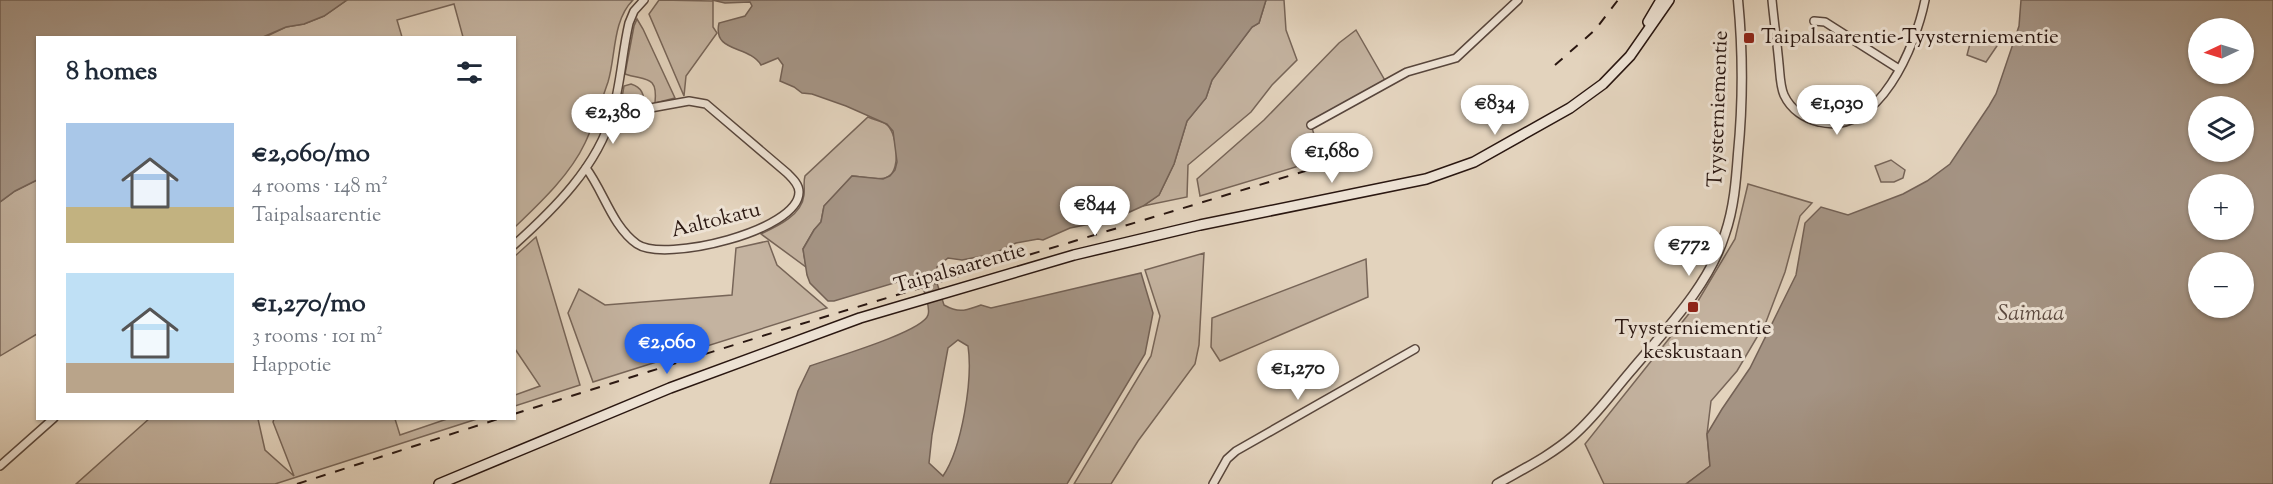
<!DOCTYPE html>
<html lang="en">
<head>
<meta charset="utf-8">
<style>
	:root { --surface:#fff; --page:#f2f2f3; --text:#1f2937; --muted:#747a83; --accent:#2563eb }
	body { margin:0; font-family:"Sorts Mill Goudy",serif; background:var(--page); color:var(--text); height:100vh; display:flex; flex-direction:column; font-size:22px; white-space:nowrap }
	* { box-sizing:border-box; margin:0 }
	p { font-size:20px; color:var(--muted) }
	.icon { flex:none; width:33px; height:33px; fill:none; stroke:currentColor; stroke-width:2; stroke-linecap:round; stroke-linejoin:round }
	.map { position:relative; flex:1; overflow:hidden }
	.panel { position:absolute; left:36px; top:36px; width:480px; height:384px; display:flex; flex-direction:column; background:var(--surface); border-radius:0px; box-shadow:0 2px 4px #0004 }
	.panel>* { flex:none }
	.needle { width:39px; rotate:266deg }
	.controls { position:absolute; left:2188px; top:18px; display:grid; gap:12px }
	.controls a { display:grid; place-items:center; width:66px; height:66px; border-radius:50%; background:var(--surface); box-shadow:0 2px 4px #0004; font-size:30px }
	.price { position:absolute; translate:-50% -51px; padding:0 14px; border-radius:21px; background:#fff; color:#222; font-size:20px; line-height:39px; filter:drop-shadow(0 2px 3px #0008) }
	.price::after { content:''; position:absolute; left:50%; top:36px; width:18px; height:14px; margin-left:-9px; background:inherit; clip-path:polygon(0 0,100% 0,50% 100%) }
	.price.selected { background:var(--accent); color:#fff }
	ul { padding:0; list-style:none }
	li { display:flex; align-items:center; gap:18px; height:150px; padding:0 30px }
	li span { display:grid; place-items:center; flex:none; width:168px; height:120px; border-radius:0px; color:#555 }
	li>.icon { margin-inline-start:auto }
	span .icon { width:72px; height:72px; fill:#fffc; stroke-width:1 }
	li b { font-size:26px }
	h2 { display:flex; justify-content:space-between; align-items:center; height:72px; padding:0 30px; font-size:26px }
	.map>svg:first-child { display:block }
	.green { fill:#c4b3a0; stroke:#776558; stroke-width:1.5 }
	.water { fill:#a49383; stroke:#736155; stroke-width:1.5; fill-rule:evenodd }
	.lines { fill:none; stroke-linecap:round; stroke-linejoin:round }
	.minor-casing { stroke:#58463c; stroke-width:10 }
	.tertiary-casing { stroke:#58463c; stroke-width:11 }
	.secondary-casing { stroke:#2a1711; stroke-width:12 }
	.minor { stroke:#ede2d4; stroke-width:7 }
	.tertiary { stroke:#ede2d4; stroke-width:8 }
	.secondary { stroke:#ede2d4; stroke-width:9 }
	.rail { stroke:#2a1711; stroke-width:2; stroke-dasharray:10 10; stroke-linecap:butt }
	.poi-dot { fill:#8f2418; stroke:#ede2d4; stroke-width:2 }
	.labels { text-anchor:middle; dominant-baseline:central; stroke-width:6; stroke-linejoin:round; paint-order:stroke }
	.poi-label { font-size:21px; fill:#2a1711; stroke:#ede2d4; text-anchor:start }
	.street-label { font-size:21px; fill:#2a1711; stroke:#ede2d4 }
	.water-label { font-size:22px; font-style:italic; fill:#5b493f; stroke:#ede2d4 }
</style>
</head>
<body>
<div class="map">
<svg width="2273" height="484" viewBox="0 0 2273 484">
	<rect width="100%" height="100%" fill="#e3d3bd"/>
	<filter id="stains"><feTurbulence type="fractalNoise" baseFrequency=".00333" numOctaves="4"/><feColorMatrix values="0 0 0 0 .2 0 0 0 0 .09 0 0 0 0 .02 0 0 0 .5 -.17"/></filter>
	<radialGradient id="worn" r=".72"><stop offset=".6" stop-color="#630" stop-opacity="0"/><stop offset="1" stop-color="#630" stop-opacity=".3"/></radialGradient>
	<g class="green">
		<path d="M347,0H633C612,21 616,56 608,82C601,102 594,124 585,143C570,175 540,203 515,227L514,38L463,37L454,4L397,20L402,37L263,38L286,27L304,24L324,16Z"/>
		<polygon points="659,0 713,1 713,27 717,33 686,76 684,96 649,14"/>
		<polygon points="1266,0 1284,0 1286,30 1297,60 1272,85 1251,112 1188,165 1187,197 1143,206 1159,195 1174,164 1187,121 1206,98 1212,80 1252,27 1259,23"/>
		<path d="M637,19L643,29L675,98L655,103C658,75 646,81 625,74L634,26Z"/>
		<polygon points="1356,30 1387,84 1311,125 1322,159 1200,196 1197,179 1264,120 1339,43"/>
		<polygon points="1972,36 1999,43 1986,62 1967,55"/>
		<path d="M631,84C641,87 646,95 642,105L632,109H620L624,86Z"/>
		<path d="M868,117C874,120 881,121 886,124C897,131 901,169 889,176C881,182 862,176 852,176L824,206L821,222L814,230L803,249L806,267L761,234C778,226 802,215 804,195C805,188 803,183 805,176Z"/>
		<polygon points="1891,160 1905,170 1903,178 1894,182 1881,182 1875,166"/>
		<polygon points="37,180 37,334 0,356 0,202 15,191"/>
		<polygon points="1748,184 1812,203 1800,216 1785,272 1766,322 1737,371 1711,401 1707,434 1710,466 1686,484 1604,484 1585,444 1695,306 1735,239"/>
		<polygon points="536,237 580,385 515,406 515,395 540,386 515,349 515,256"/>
		<polygon points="768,241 777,265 827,308 593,382 568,313 579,289 605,305 732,295 736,248"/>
		<polygon points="1204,253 1199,345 1195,364 1138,441 1111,484 1074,484 1151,356 1160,316 1145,270"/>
		<polygon points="1366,259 1368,297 1220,361 1211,347 1212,318"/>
		<polygon points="150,418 258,419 265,450 294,476 273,422 274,419 395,419 400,435 447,419 477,419 275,484 76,484"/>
	</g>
	<g class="water">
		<polygon points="0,0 347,0 324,16 304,24 286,27 263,37 38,38 37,180 15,191 0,202"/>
		<path d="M712,0H1266L1259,23L1252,27L1212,80L1206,98L1187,121L1174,164L1159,195L1143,206L1112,220H1096L1090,224L1070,228L1043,240L1038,239L1016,243L993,254L962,260L948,258L937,267L936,280L944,305C960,314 966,310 981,305L991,308L1141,273L1153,313L1145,354L1067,484H770L798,391L810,366C829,359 923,332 928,315C930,309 927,302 926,297C924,289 920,282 914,277L834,301H828L810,283L807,275L803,249L814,230L821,222L824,206L852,176L883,179L890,176L895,170L897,162L893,131L887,124L846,106L812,94L802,93L794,87L780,81L783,65L778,58L761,65C749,45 712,53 719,23L745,16L752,6L750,2L725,3ZM958,340L968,346C973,379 962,448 943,476L929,463L932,435L948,348Z"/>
		<path d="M2021,0H2273V484H1686L1710,466L1707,434L1722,409L1750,368L1796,275L1805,223L1821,207L1848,215L1903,194L1927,181L1950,164L1989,106L1996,94L2019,26ZM2199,28H2244V74H2199ZM2199,106H2244V152H2199ZM2244,184V230H2199V184ZM2199,262H2244V308H2199Z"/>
	</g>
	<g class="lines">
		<defs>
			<g id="minor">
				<path d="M1772,0C1774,21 1777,42 1779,64C1780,73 1780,86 1784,95C1791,110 1805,119 1819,122C1879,137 1916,45 1925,0"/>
				<polyline points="1814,21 1825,22 1899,69"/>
				<polyline points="1311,125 1407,72 1456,58 1518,0"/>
				<path d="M586,168C604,192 612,226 637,244C664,263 799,231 799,192C799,184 792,178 787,173L706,104L689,101L612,115"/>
				<path d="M514,245C553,210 598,166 612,114C621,84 622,53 629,23L634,11L644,0"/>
				<polyline points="0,466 54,418"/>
				<polyline points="1213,484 1227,459 1236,451 1415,349"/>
			</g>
			<path id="tertiary" d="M1497,484C1523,469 1550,456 1573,436C1595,417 1612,393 1630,372C1665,330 1709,286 1725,234C1734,208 1736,181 1738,154C1743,103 1743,51 1738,0"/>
			<g id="secondary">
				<polyline points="1648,22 1661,0"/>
				<polyline points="439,484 670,388 860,318 1074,255 1200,225 1426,179 1474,162 1570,108 1603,84 1630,56 1669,0"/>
			</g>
		</defs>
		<use href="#minor" class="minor-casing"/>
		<use href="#tertiary" class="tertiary-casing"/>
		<use href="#secondary" class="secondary-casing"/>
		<use href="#minor" class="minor"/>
		<use href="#tertiary" class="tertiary"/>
		<use href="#secondary" class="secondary"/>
		<g class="rail">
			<polyline points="1555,65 1595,30 1618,0"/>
			<polyline points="514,414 788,328 1325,165"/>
			<polyline points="297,484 501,418"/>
		</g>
	</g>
	<g class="poi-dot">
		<rect x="1743" y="32" width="12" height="12" rx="3"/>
		<rect x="1687" y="301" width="12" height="12" rx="3"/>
	</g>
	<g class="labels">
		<g class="poi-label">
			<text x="1761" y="38">Taipalsaarentie-Tyysterniementie</text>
			<text x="1693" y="329" text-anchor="middle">Tyysterniementie<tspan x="1693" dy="24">keskustaan</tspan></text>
		</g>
		<g class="street-label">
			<text transform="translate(1719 109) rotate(-88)">Tyysterniementie</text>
			<text transform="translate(716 221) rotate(-14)">Aaltokatu</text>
			<text transform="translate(960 269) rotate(-16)">Taipalsaarentie</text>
		</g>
		<g class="water-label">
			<text x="2031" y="315">Saimaa</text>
		</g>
	</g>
	<rect width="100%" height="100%" filter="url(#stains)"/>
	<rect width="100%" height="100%" fill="url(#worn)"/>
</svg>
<div class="controls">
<a><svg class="needle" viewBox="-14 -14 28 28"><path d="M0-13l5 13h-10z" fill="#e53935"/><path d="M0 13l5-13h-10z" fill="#747a83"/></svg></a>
<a><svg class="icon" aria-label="layers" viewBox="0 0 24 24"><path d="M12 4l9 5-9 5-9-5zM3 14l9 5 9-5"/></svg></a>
<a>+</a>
<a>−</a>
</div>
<b class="price" style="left:1495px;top:136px">€834</b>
<b class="price" style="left:1837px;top:136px">€1,030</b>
<b class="price" style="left:613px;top:145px">€2,380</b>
<b class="price" style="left:1332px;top:184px">€1,680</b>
<b class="price" style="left:1095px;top:237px">€844</b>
<b class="price" style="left:1689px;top:277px">€772</b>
<b class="price selected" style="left:667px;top:375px">€2,060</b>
<b class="price" style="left:1298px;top:401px">€1,270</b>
<section class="panel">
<h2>8 homes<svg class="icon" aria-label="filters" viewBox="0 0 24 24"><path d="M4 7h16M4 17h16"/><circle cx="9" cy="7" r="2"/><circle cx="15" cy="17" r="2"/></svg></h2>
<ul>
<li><span style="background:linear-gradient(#a9c7e8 70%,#c2b280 0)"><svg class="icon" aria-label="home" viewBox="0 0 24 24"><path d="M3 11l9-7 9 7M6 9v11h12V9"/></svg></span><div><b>€2,060/mo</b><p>4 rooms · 148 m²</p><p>Taipalsaarentie</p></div></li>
<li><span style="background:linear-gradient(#bfe0f5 75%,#b9a48a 0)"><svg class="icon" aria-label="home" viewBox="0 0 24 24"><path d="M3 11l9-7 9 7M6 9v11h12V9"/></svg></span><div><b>€1,270/mo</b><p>3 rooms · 101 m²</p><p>Happotie</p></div></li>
</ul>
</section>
</div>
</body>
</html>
